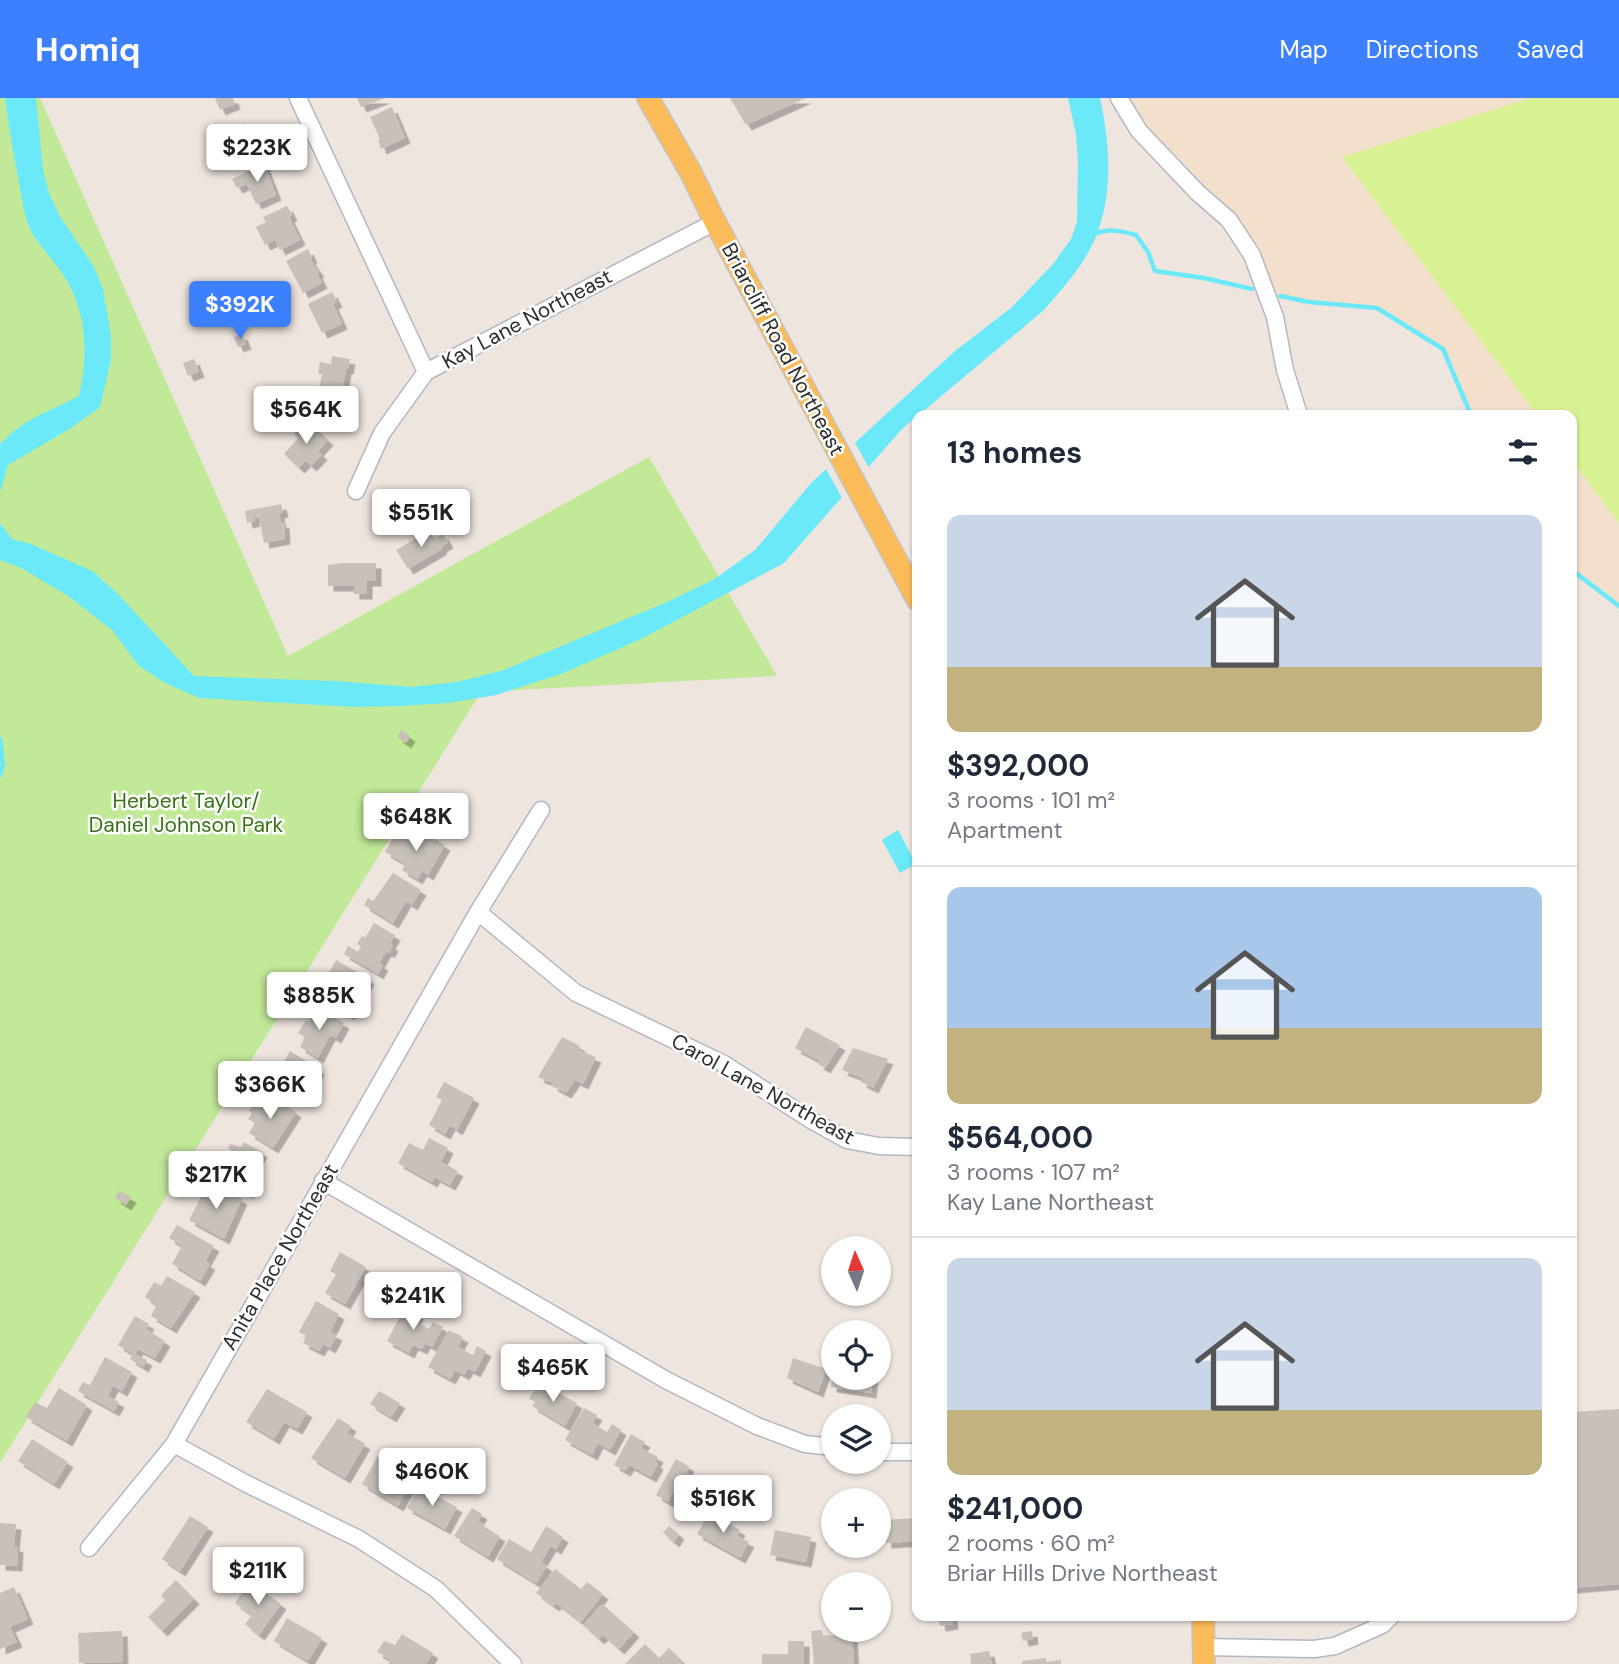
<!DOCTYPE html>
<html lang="en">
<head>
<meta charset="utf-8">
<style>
	:root { --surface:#fff; --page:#f6f6f7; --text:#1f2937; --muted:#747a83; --line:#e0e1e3; --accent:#3c80ff }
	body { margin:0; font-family:"DM Sans",sans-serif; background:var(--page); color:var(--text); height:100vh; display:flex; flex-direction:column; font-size:26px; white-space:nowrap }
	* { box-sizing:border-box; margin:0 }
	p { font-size:23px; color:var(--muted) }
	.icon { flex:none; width:38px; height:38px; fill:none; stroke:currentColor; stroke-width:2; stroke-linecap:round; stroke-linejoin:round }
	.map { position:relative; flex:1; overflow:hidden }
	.side { position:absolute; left:912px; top:312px; width:665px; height:1211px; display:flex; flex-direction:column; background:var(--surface); border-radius:14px; box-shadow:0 2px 5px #0004 }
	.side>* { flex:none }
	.needle { width:46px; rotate:357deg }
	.buttons { position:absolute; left:821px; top:1138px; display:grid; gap:14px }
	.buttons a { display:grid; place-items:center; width:70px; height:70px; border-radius:50%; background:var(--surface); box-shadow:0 2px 5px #0004; font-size:35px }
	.price { position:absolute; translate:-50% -60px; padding:0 16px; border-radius:7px; background:#fff; color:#222; font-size:23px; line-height:46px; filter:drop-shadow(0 2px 4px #0008) }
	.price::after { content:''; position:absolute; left:50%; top:42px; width:21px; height:16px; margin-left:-10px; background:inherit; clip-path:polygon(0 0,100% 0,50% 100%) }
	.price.current { background:var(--accent); color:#fff }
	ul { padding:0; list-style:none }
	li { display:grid; align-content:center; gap:14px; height:371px; padding:0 35px }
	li+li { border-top:2px solid var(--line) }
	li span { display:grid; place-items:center; height:217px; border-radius:14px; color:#555 }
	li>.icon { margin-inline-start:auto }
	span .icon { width:126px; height:126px; fill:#fffc; stroke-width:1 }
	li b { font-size:30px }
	h2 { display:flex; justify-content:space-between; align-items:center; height:84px; padding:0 35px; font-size:30px }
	header { display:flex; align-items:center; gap:42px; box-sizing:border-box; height:98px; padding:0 35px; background:var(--accent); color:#fff }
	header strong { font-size:33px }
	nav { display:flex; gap:38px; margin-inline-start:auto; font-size:24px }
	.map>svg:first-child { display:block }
	.education { fill:#f2e0cd }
	.green { fill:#c1e998 }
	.pitch { fill:#d8f193 }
	.water { fill:#6be9f8 }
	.pier { fill:#efe5df }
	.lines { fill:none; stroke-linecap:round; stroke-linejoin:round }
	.stream { stroke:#6be9f8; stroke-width:4.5 }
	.building { fill:#c8c1ba; filter:url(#shadow) }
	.minor-casing { stroke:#b3b7c1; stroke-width:19 }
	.major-casing { stroke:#c4c4c4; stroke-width:24 }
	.minor { stroke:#fff; stroke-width:16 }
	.major { stroke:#fbbb58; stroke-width:21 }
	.labels { text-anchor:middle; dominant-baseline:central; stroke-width:5; stroke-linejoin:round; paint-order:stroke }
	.street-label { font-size:21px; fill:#2d2d2d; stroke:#fff }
	.park-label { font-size:21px; fill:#377115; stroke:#fff }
</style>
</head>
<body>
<header>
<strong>Homiq</strong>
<nav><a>Map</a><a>Directions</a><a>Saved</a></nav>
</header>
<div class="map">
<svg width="1619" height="1566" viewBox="0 0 1619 1566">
	<defs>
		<filter id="shadow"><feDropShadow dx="5.5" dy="5.5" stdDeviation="0" flood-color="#0004"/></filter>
	</defs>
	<rect width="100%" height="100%" fill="#efe5df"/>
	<polygon class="education" points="1119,0 1619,0 1619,508 1572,472 1572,317 1471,317 1443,251 1377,210 1309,205 1266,195 1252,157"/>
	<polygon class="green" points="0,0 40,0 288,558 649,359 777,578 481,594 0,1365"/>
	<polygon class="pitch" points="1531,0 1619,0 1619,425 1572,363 1572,317 1537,317 1342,59"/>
	<g class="water">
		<path d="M5,0H36L43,72L49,95L59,117L94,169L103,191L111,238V262L100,309L71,330L8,367L0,394V346C26,319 47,315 79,298C89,256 87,211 62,175C54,163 35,142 30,131C24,118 23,104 20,90C14,60 9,30 5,0Z"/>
		<path d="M1068,0H1100C1110,46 1114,98 1094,143C1083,168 1062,191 1044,212L902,331L784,465L641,541L561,576L496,597L448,605L400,608L354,609L199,600L165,585L139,568L112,532L68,498L21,470L0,462V425L12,441L31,446L92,473L116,494L194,578L335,583L410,589L457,584L504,572L667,504L713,482L755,452L812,384L955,253L1012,209L1053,166L1071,141L1077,124L1078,63L1076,36Z"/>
		<polygon points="898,732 916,766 900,775 882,742"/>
	</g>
	<polygon class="pier" points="853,341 870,372 843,402 824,367"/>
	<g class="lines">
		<g class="stream">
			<path d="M1092,138C1105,129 1122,133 1136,137L1148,154L1155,173L1204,180L1252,191"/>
			<polyline points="1280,198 1309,204 1377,210 1443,251 1471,317"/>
			<polyline points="1572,472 1619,508"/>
			<polyline points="0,641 3,666 0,677"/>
		</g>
	</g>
	<g class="building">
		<polygon points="215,0 233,0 235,6 220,12"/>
		<polygon points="357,0 385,0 361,9"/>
		<polygon points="730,0 806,0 746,27"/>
		<polygon points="392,9 405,40 381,51 378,42 380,41 370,19"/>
		<polygon points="244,25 255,56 236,65 229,51 223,54 217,40"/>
		<polygon points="264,66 276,97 256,106 247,86 237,90 232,81"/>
		<polygon points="287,108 292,117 289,119 300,142 280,152 275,142 265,147 256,129 266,124 263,119"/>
		<polygon points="308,151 312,160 310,161 319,174 317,175 322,185 303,195 286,163"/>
		<polygon points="332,194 337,204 333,206 342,226 322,235 308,206"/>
		<polygon points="242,236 246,246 238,249 234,239"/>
		<polygon points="332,258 350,261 348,271 346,271 343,289 350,291 349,301 318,296 322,276 318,276 320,264 331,266"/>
		<polygon points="194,261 199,274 188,278 183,265"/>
		<polygon points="307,322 328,342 318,353 322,357 311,368 306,363 299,370 284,356 298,340 294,336"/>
		<polygon points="281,406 283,414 279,415 281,425 284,424 285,441 264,445 259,419 254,420 255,423 247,425 245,413"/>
		<polygon points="429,433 434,441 443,436 448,445 441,449 442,451 408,471 396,452"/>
		<polygon points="342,465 376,465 376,483 367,483 367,496 354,496 354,488 328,488 328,467"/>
		<polygon points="401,632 410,638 406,645 397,639"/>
		<polygon points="423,734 445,747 428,777 422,773 417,781 402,772 406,766 385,754 396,735 416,746"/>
		<polygon points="393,775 421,792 412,807 406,803 393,825 364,807 368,800 373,803"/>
		<polygon points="374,825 395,837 390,846 393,848 389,855 386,853 379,865 383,867 378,876 344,856 348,848 358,854 361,848 357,846 362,838 365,840"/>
		<polygon points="336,862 369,881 349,917 316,898"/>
		<polygon points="317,911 344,925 336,940 330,937 318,960 300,949 305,939 298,935 306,922 309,924"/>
		<polygon points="806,929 840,947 825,970 818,966 820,963 795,950"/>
		<polygon points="562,939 580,948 578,952 596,959 583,986 575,982 566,995 551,987 555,986 538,979"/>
		<polygon points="853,950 888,961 873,990 861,984 863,980 842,972"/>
		<polygon points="290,953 319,971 303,999 296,995 292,1003 269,989 277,976 279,977 282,972 280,971"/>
		<polygon points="240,966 250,971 245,980 235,975"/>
		<polygon points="444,984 474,1000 457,1032 450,1027 445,1036 429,1027 442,1002 436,999"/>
		<polygon points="257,1000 272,1010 277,1002 296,1014 273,1050 249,1035 255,1025 248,1021 252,1015 249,1013"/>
		<polygon points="429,1040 448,1050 441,1064 458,1073 450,1087 435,1079 432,1084 398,1065 409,1045 423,1052"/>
		<polygon points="244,1044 262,1054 250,1075 256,1079 247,1095 219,1080 233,1054 228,1050 230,1046 241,1049"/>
		<polygon points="215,1087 242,1101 224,1141 189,1122 204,1093 210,1097"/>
		<polygon points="119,1093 131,1099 126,1107 115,1100"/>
		<polygon points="177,1127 214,1148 205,1164 210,1166 200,1183 172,1166 182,1148 169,1140"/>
		<polygon points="340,1154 366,1169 345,1206 325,1195 336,1176 330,1173"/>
		<polygon points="167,1178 195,1194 171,1230 151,1218 157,1207 145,1199 154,1184 161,1188"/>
		<polygon points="316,1203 339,1216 330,1234 337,1237 330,1250 323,1246 319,1253 303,1245 307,1238 299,1234"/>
		<polygon points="405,1209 418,1216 414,1223 429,1231 433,1224 443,1229 432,1249 425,1245 422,1251 413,1247 409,1255 387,1243"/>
		<polygon points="135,1218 149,1226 146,1231 165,1243 155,1260 138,1251 135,1256 147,1262 143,1269 130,1261 133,1256 118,1247"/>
		<polygon points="449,1232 463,1239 458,1249 473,1257 477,1248 486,1253 475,1274 468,1270 464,1277 455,1272 450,1281 428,1269"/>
		<polygon points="105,1259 132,1274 122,1293 113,1288 108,1298 119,1304 114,1313 78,1293 83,1284 90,1287"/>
		<polygon points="793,1260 826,1271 818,1294 787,1280"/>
		<polygon points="832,1279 873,1279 871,1295 831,1289"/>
		<polygon points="539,1285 577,1305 565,1328 532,1308 535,1304 529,1301"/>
		<polygon points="59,1290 87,1307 67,1343 26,1319 35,1304 47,1310"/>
		<polygon points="267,1291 307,1314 297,1331 284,1324 274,1341 246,1324"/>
		<polygon points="379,1293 400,1305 391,1319 370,1306"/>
		<polygon points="584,1310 597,1317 592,1325 607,1334 612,1326 621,1332 610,1352 598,1345 592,1357 565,1342"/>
		<polygon points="1619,1311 1619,1486 1572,1490 1572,1314"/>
		<polygon points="338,1320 351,1328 347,1335 365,1346 345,1380 311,1360"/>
		<polygon points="631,1336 645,1344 641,1350 658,1359 655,1364 658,1366 651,1379 629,1367 625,1373 614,1367"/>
		<polygon points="32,1341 68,1364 54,1386 18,1363"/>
		<polygon points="378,1358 400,1372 405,1364 419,1372 398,1408 362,1386"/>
		<polygon points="676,1361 689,1368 686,1375 711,1388 701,1406 674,1392 668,1404 656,1397"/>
		<polygon points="419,1389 457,1409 445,1431 407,1410"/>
		<polygon points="472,1410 482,1416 478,1423 485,1427 484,1429 500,1438 488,1459 454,1438"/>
		<polygon points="709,1415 740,1432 737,1438 749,1444 740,1460 697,1436"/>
		<polygon points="190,1418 208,1429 180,1473 162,1461"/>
		<polygon points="917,1420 917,1443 886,1445 884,1422"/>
		<polygon points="827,1423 833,1423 833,1447 826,1446"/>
		<polygon points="0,1425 16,1426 14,1448 18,1449 17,1468 0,1467"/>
		<polygon points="546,1428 563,1439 556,1451 551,1448 541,1464 547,1468 536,1485 497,1461 509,1441 531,1454"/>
		<polygon points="669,1428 679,1436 674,1444 663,1435"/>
		<polygon points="775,1432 811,1439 806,1464 770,1457"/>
		<polygon points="555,1471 581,1491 587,1484 603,1496 581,1524 556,1505 554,1508 536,1495"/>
		<polygon points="176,1482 194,1501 162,1533 148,1519 165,1502 161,1497"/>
		<polygon points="250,1484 281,1506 259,1537 245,1526 252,1517 235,1505"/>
		<polygon points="14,1489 28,1521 10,1529 17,1544 0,1551 0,1495"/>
		<polygon points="602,1506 634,1534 619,1551 603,1537 599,1541 583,1527"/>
		<polygon points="938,1517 952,1517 953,1526 940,1528"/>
		<polygon points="287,1520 322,1540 308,1563 274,1543"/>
		<polygon points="822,1532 823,1538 852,1536 854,1566 814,1566 811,1533"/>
		<polygon points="119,1533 122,1533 123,1564 79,1565 78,1535"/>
		<polygon points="1032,1533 1033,1541 1023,1543 1021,1535"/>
		<polygon points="402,1536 433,1555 426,1566 388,1566 391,1562 377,1554 384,1543 395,1547"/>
		<polygon points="788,1543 804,1543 804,1566 762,1566 762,1556 788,1556"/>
		<polygon points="645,1546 659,1560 669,1550 683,1564 681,1566 625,1566"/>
		<polygon points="989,1553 992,1566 971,1566 970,1556"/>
		<polygon points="1046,1560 1046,1564 1061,1562 1061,1566 1022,1566 1022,1563"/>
	</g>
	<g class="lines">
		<defs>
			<g id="minor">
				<polyline points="298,0 426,274"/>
				<polyline points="1119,0 1139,33 1197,94 1229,122 1252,157 1275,219 1285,272 1299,317"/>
				<polyline points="356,393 382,335 426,274 715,124"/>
				<polyline points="478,814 576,895 724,966 811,1022 847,1042 879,1048 917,1049"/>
				<polyline points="323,1083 666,1282 757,1328 805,1346 833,1349"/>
				<polyline points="174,1346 245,1385 359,1441 436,1491 513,1566"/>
				<polyline points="878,1354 917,1354"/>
				<polyline points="89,1450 174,1346 478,814 541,712"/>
				<polyline points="1204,1549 1314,1551 1335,1548 1382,1527 1392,1517"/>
			</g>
			<g id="major">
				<polyline points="648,0 691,75 715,124 917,501"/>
				<polyline points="1203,1517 1204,1566"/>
			</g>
		</defs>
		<use href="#minor" class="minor-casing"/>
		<use href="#major" class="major-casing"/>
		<use href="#minor" class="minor"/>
		<use href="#major" class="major"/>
	</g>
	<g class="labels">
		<g class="street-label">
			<text transform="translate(527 221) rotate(-28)">Kay Lane Northeast</text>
			<text transform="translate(783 251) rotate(62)">Briarcliff Road Northeast</text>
			<text transform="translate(763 991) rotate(29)">Carol Lane Northeast</text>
			<text transform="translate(280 1159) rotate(-60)">Anita Place Northeast</text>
		</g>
		<g class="park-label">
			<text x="186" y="703">Herbert Taylor/<tspan x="186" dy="24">Daniel Johnson Park</tspan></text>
		</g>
	</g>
</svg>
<div class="buttons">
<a><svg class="needle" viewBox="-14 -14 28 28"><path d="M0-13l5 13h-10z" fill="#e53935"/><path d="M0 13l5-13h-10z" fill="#747a83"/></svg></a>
<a><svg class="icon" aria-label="locate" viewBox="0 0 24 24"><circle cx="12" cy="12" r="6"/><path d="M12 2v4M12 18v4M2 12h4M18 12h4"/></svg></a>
<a><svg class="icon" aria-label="layers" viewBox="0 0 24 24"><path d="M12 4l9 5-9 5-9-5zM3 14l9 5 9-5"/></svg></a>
<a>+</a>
<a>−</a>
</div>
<b class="price" style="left:257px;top:86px">$223K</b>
<b class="price current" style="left:240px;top:243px">$392K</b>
<b class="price" style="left:306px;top:348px">$564K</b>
<b class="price" style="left:421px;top:451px">$551K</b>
<b class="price" style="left:416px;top:755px">$648K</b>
<b class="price" style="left:319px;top:934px">$885K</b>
<b class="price" style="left:270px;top:1023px">$366K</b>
<b class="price" style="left:216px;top:1113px">$217K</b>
<b class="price" style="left:413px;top:1234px">$241K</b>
<b class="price" style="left:553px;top:1306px">$465K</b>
<b class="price" style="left:432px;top:1410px">$460K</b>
<b class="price" style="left:723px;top:1437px">$516K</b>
<b class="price" style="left:258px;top:1509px">$211K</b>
<section class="side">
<h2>13 homes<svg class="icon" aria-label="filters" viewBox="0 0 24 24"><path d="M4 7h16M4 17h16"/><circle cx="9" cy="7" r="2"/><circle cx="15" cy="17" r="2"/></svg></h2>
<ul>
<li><span style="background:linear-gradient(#c9d6e8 70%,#c2b280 0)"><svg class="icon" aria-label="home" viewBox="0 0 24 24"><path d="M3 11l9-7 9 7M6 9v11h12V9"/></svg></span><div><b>$392,000</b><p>3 rooms · 101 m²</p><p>Apartment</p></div></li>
<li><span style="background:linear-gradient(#a9c7e8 65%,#c2b280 0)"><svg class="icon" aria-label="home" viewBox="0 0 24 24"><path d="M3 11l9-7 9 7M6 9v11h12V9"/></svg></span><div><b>$564,000</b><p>3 rooms · 107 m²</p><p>Kay Lane Northeast</p></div></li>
<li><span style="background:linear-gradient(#c9d6e8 70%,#c2b280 0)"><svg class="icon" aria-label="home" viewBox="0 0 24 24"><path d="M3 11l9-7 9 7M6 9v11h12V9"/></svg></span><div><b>$241,000</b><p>2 rooms · 60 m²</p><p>Briar Hills Drive Northeast</p></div></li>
</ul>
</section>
</div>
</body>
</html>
